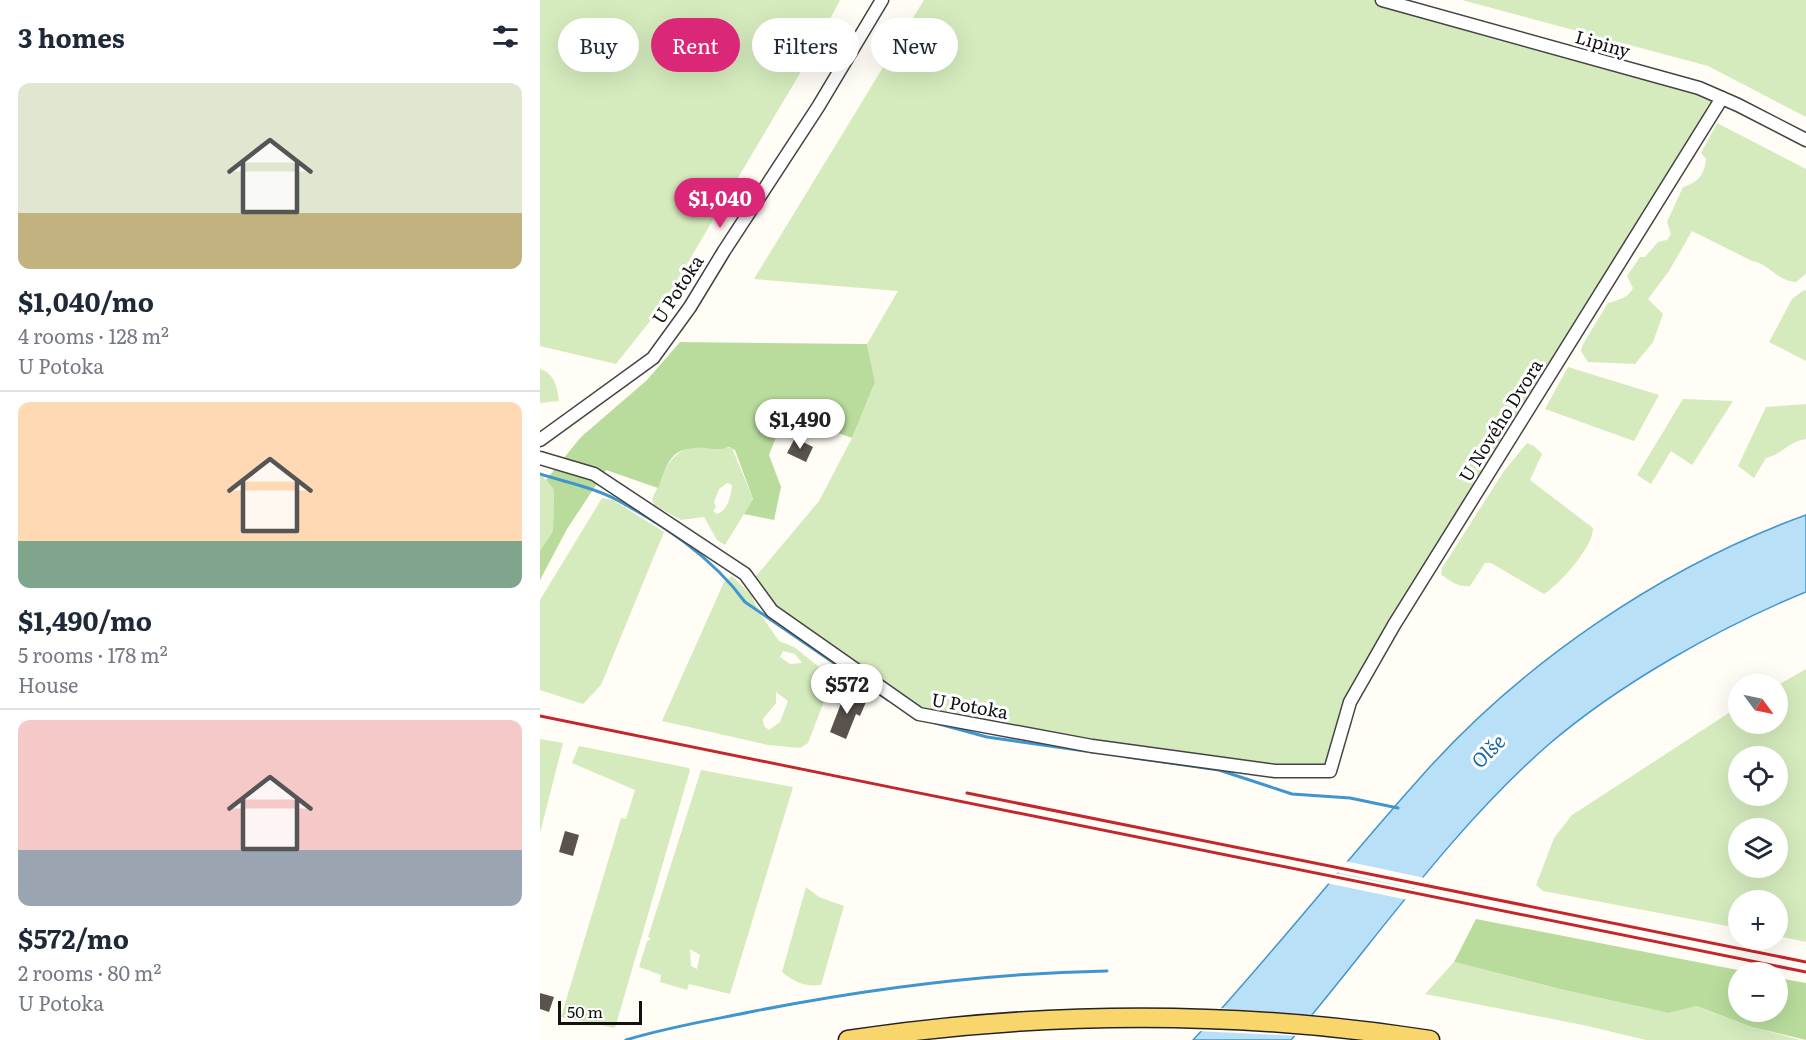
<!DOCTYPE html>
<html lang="en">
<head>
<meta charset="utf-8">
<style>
	:root { --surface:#fff; --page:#f6f6f7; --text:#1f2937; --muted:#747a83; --line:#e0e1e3; --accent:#db2777 }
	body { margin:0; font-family:Literata,serif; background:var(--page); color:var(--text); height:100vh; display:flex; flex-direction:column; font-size:22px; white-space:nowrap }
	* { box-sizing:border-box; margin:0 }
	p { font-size:20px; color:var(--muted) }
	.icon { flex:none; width:33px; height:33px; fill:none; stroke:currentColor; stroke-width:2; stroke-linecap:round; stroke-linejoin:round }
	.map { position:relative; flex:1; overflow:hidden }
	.panel { display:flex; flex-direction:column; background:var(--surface); width:540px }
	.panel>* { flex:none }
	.guide { position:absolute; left:18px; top:18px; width:570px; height:54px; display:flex; gap:12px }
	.needle { width:39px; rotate:123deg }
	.buttons { position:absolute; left:1188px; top:674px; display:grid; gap:12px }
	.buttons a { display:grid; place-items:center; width:60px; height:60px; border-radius:50%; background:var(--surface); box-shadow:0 6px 24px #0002; font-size:30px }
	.scale { position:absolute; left:18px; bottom:15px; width:84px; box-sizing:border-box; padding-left:6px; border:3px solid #111; border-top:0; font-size:16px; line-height:21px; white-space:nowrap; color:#111; -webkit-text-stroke:4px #fff; paint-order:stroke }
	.price { position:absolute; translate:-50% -51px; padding:0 14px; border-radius:21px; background:#fff; color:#222; font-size:20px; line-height:39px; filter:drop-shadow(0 2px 3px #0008) }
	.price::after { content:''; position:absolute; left:50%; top:36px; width:18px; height:14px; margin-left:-9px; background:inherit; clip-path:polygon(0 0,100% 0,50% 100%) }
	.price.active { background:var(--accent); color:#fff }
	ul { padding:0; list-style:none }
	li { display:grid; align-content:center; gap:12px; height:318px; padding:0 18px }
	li+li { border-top:2px solid var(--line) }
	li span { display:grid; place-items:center; height:186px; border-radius:12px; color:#555 }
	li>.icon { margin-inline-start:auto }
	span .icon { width:108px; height:108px; fill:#fffc; stroke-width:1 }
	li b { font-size:26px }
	h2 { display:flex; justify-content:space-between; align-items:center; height:72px; padding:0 18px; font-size:26px }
	.chip { padding:0 21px; border-radius:27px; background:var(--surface); box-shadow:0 6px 24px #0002; font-size:21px; line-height:54px }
	.chip.active { background:var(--accent); color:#fff }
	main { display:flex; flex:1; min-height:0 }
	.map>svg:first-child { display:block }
	.green { fill:#d5ebbd; fill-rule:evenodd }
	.forest { fill:#b9dc9c }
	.water { fill:#b9e0f7; stroke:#3f96cf; stroke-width:1.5 }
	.pier { fill:#fffdf5 }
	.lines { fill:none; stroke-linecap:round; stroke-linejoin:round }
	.stream { stroke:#3f96cf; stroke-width:3 }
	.building { fill:#5a524d }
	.street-casing { stroke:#444; stroke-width:15 }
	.primary-casing { stroke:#222; stroke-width:21 }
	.street { stroke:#fff; stroke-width:12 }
	.primary { stroke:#f9d66b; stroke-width:18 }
	.rail { stroke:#c4262e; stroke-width:3 }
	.labels { text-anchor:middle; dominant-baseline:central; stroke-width:6; stroke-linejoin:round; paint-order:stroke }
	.street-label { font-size:18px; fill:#111; stroke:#fff }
	.water-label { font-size:20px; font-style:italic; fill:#1768a6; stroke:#fff }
</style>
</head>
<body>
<main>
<section class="panel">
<h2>3 homes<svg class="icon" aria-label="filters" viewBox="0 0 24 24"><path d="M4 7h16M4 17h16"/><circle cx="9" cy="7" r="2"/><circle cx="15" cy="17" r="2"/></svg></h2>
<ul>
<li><span style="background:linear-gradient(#dfe7d0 70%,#c2b280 0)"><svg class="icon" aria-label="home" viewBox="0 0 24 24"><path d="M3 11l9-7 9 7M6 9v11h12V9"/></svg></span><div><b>$1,040/mo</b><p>4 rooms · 128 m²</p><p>U Potoka</p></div></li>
<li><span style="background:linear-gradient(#ffd9b3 75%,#7fa58c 0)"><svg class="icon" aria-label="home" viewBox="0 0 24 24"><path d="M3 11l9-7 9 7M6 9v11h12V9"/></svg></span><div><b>$1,490/mo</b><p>5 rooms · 178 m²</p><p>House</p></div></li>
<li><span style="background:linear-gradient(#f6c9c9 70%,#9aa5b1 0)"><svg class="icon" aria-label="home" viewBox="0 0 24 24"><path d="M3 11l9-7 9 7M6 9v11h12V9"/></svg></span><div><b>$572/mo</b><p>2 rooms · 80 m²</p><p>U Potoka</p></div></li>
</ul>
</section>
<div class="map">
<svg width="1266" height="1040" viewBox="0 0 1266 1040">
	<rect width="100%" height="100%" fill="#fffdf5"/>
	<g class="green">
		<polygon points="0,0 300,0 272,53 122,306 76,364 0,346"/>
		<polygon points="384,0 842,0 1182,98 810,702 790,771 735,771 379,714 232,611 211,582 279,501 312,438 335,382 327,344 358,291 214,279"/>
		<polygon points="922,0 1266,0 1266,117 1168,66"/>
		<path d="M1177,123L1266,169V274L1256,282C1237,281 1228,263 1212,261L1152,231L1129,271L1108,299L1123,314L1113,342L1095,364L1048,362L1041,351L1043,344L1068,303C1079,300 1088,298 1093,288L1087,276L1100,257H1105L1118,242L1127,240L1131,234L1127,222L1143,187C1158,182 1164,176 1166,159L1161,153Z"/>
		<polygon points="1264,290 1266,291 1266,361 1229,342 1252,299"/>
		<polygon points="1028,367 1119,395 1094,441 1005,409"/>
		<path d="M0,369C15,374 17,387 19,401L0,403Z"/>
		<polygon points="1143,399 1193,401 1152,465 1131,451 1111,484 1097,475"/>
		<path d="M1266,404V439C1248,442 1244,453 1226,458L1214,478L1198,466L1226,407Z"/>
		<path d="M987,443L994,446L1002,454L990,480L1053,528C1053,547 1020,584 1004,594L951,563H945L930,586C920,588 909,581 901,574L902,568L964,471Z"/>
		<path d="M149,447L192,448L213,499L185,545L177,540L164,517L141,520L114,505L112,499C124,476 124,459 149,447ZM187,483L192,485C191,496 188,510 177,514L173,511L176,507L174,502L179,489Z"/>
		<polygon points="0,473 14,490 13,531 0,551"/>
		<polygon points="62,498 73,500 124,532 61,685 43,704 0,690 0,600"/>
		<path d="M192,576L211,595L221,615L239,641L254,647L293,678L268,743L260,748L228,745L122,721L184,582ZM243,651L255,654L262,663L250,664L240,657ZM236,692L248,701L240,722L229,730L224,726L223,719L236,703Z"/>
		<path d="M1266,669V942L1238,936V900H1198V928L1003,891L996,885L1014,838L1032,815L1198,707V723H1238V685ZM1198,756H1238V795H1198ZM1198,828H1238V867H1198Z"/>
		<polygon points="0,739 23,743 0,833"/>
		<polygon points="39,746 149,768 150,770 75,1028 21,1017 81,818 86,819 95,790 32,763"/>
		<path d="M161,770L253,787L190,994L149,984L147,990L120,982L121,975L99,967L107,941L111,939L108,937ZM150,949L160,955L157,969L151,966Z"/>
		<path d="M266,887L279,897L304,906L281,985C265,987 254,982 242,972Z"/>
		<polygon points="914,962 1024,990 1129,1013 1155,1006 1212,1027 1260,1040 1106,1040 1043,1025 885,994"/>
	</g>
	<g class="forest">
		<path d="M140,342L327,344L335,382L312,438L268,422L240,427L229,455L241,487L234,520L204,514L213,499L195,450L189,447C181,450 174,449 166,448C131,446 129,460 118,488L66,470L27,529L0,580V551L13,531L14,490L6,480L41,437L107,380Z"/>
		<polygon points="936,919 1208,972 1198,972 1198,1011 1238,1011 1238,978 1266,983 1266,1040 1212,1027 1156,1006 1129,1013 1024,990 914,962"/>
	</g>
	<path class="water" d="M1266,515V592C1180,627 1079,684 1008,745C910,831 835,941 751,1040H653C731,956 802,865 879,779C980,664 1122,567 1266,515Z"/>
	<g class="pier">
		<polygon points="805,861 885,878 877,889 795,872"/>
		<polygon points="795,873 876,889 868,900 786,883"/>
		<polygon points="678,1008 723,1011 776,1015 758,1036 657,1031"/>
	</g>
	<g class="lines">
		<g class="stream">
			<path d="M0,474C24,482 53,487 75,499C124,525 172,557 205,602L348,700"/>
			<polyline points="388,721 447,737 552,752"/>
			<polyline points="588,757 679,770 752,794 810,798 858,808"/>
			<path d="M86,1040C128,1027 172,1020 215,1011C332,988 448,973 567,971"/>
		</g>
	</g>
	<g class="building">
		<polygon points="255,438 273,447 266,462 247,453"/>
		<polygon points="305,693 326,702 320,716 316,714 306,739 290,732"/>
		<polygon points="25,831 39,835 33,856 19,852"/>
		<polygon points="0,993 14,997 9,1012 0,1009"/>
	</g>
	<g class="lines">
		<defs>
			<g id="street">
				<polyline points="842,0 1159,88 1198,105 1266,140"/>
				<polyline points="0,440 113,358 150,307 184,251 278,107 342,0"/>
				<polyline points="0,458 54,474 205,574 232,611 379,714 552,746 735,771 790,771 810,702 854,625 1182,98"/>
			</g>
			<path id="primary" d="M308,1040C500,1011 698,1010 890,1040"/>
		</defs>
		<use href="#street" class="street-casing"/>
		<use href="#primary" class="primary-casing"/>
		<use href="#street" class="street"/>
		<use href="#primary" class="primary"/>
		<g class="rail">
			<path d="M0,716C422,801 843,889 1266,972"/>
			<polyline points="427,793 1266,962"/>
		</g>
	</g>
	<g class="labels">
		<g class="street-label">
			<text transform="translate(1063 43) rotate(16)">Lipiny</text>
			<text transform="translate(137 289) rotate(-57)">U Potoka</text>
			<text transform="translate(960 420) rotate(-58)">U Nového Dvora</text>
			<text transform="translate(430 705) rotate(10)">U Potoka</text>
		</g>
		<g class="water-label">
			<text transform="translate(947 750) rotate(-45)">Olše</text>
		</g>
	</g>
</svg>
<div class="buttons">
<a><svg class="needle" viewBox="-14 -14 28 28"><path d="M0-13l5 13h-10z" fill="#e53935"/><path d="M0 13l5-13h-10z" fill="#747a83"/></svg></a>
<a><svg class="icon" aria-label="locate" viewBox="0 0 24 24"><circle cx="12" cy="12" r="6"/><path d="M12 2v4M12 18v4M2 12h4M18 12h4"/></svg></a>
<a><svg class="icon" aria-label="layers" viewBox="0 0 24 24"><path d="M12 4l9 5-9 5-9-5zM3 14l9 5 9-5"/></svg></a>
<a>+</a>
<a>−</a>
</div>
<div class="scale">50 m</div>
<b class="price active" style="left:180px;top:229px">$1,040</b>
<b class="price" style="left:260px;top:450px">$1,490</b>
<b class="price" style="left:307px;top:715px">$572</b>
<div class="guide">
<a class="chip">Buy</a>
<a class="chip active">Rent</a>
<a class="chip">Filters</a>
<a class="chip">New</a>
</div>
</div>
</main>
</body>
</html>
